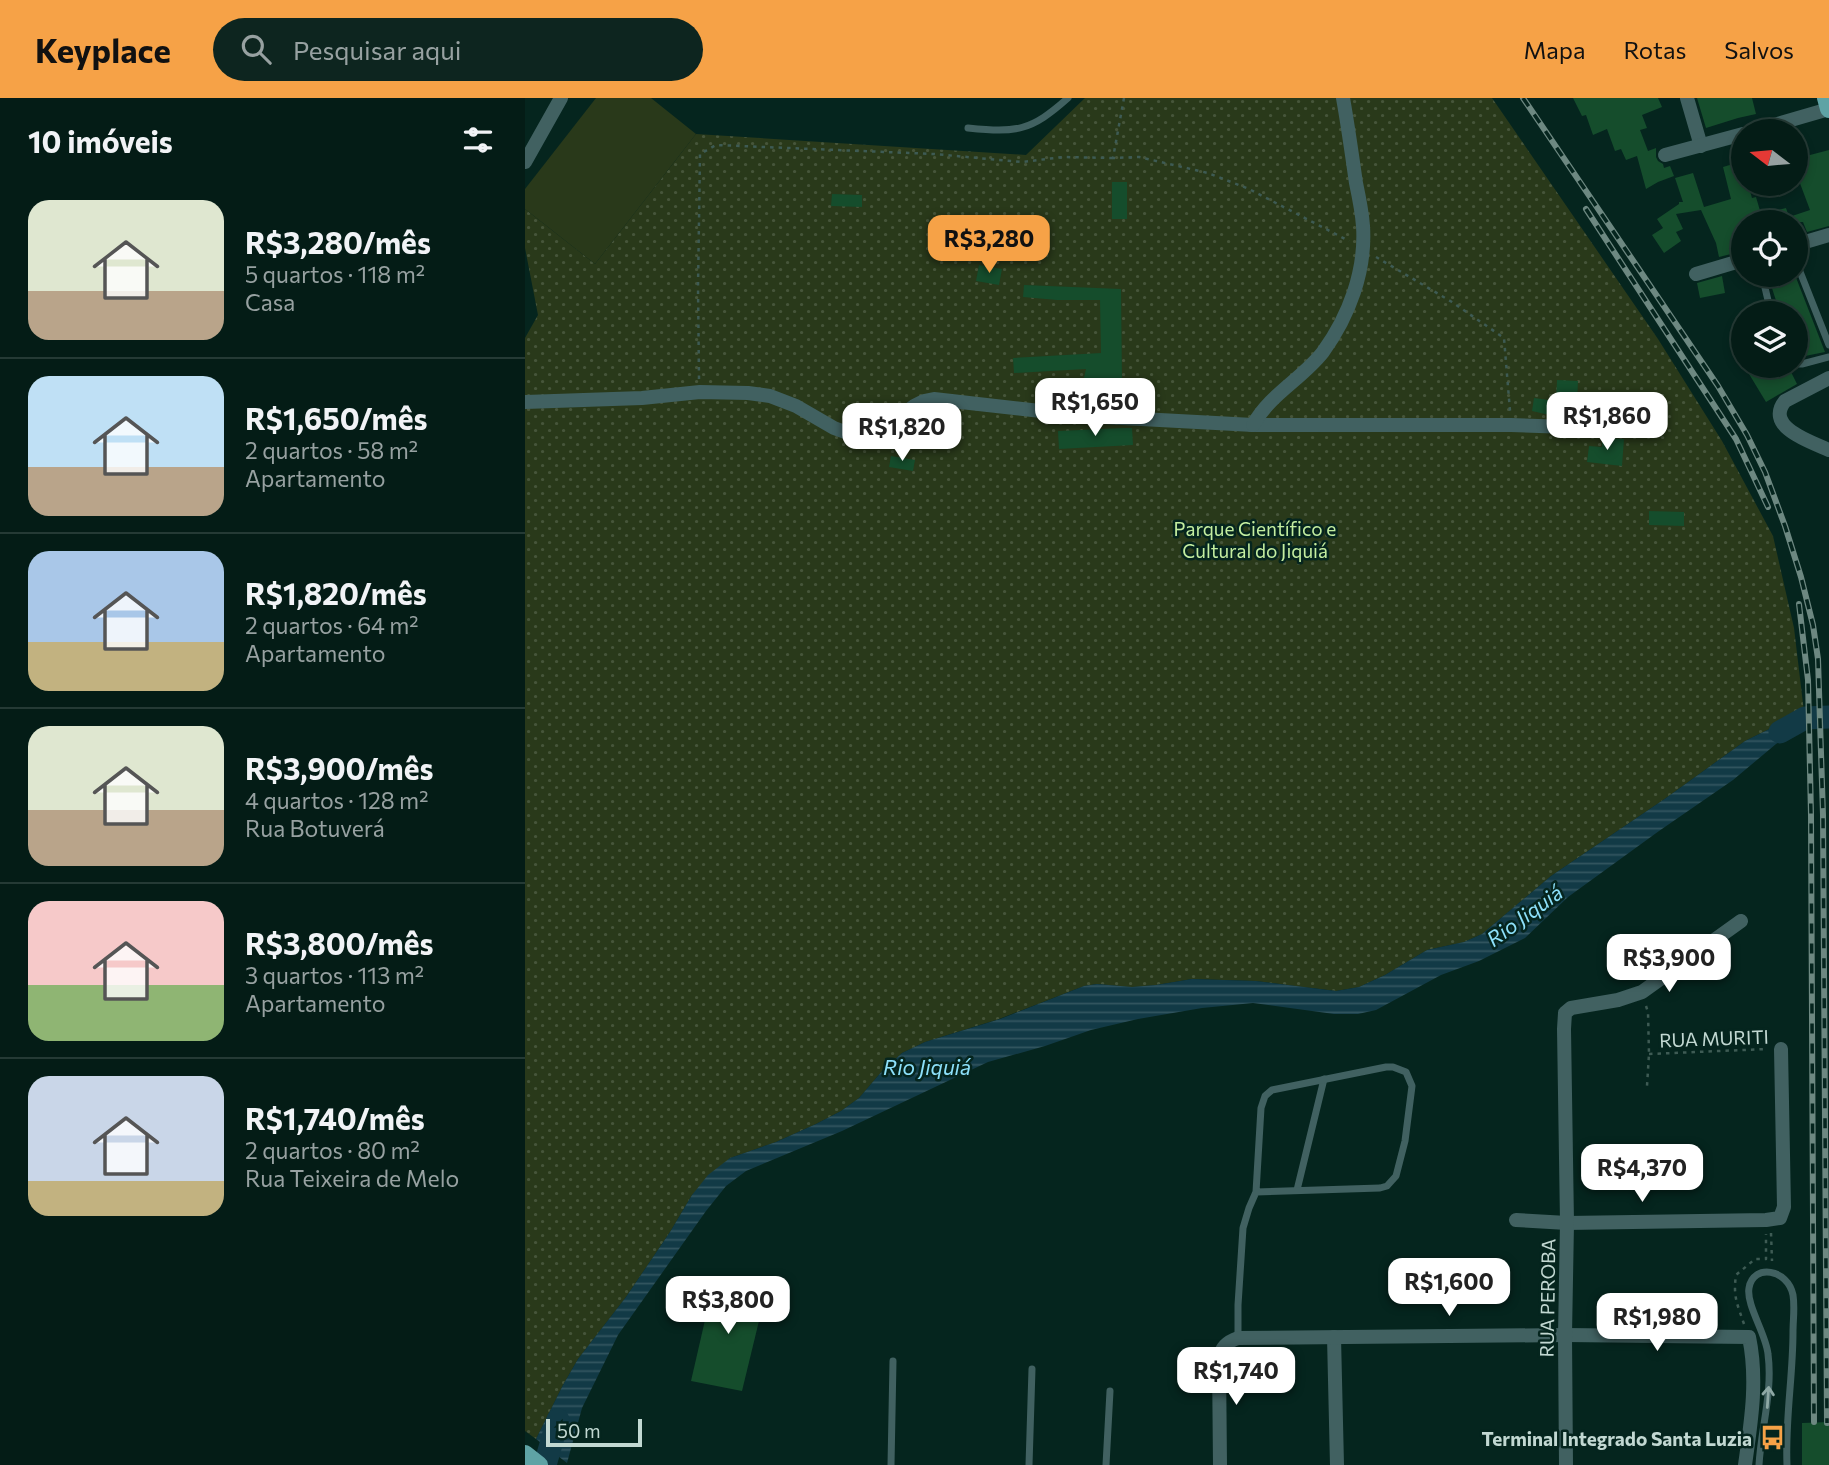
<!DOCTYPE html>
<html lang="pt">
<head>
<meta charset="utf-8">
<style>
	:root { --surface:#041c16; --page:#0d251f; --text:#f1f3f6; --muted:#97a1a1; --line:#253a35; --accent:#f6a247 }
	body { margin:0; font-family:Commissioner,sans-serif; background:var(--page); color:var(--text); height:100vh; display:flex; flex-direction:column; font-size:26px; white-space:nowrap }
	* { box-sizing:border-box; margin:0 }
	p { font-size:23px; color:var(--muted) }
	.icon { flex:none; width:38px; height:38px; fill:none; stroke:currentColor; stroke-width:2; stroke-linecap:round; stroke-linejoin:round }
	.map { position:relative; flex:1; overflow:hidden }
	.drawer { display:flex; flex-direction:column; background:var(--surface); width:525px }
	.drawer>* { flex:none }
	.needle { width:46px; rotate:286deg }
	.buttons { position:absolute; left:1206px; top:21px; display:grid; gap:14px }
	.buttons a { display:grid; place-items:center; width:77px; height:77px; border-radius:50%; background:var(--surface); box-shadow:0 4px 10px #0003,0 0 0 2px var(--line); font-size:35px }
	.scale { position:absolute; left:21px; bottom:18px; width:96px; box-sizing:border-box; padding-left:7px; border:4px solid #c2d8d2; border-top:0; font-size:19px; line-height:24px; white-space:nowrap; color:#c2d8d2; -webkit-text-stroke:5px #05251e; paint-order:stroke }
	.price { position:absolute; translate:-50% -60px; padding:0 16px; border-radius:14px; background:#fff; color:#222; font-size:23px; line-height:46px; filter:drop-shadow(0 2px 4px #0008) }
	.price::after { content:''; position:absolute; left:50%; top:42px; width:21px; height:16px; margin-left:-10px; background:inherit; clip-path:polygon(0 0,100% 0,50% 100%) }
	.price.on { background:var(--accent); color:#111 }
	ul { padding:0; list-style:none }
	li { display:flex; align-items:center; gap:21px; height:175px; padding:0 28px }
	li+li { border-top:2px solid var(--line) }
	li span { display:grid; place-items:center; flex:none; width:196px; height:140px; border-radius:21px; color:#555 }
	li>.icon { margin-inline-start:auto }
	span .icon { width:84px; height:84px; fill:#fffc; stroke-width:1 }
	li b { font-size:30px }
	h2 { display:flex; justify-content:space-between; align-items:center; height:84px; padding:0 28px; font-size:30px }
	header { display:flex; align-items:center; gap:42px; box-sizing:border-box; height:98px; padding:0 35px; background:var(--accent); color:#111 }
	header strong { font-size:33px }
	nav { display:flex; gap:38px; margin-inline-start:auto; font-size:24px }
	.search { width:490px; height:63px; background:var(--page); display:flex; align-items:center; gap:18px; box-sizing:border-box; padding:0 24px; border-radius:38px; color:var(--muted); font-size:26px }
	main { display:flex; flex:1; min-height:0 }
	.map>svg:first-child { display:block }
	.grass { fill:url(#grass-dots) }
	.pitch { fill:#29391a }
	.water { fill:url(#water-rules) }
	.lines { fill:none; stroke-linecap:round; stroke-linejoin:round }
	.river { stroke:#123a46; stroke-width:23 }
	.building { fill:#154d2c }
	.path { stroke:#3e5b54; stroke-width:2.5; stroke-dasharray:3.5 5; stroke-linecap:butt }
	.lane { stroke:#416161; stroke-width:7 }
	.street { stroke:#416161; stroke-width:14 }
	.primary { stroke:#5fa3a5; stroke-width:18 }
	.rail-casing { stroke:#6d8881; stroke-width:6 }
	.rail { stroke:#05251e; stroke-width:3.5; stroke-dasharray:10; stroke-linecap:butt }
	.oneway { stroke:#8ea8a5 }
	.labels { text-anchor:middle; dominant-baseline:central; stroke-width:5; stroke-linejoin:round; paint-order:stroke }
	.park-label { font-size:19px; fill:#c4eea0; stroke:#05251e }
	.street-label { font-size:19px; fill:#c2d8d2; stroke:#05251e }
	.poi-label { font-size:19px; font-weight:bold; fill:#c2d8d2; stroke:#05251e; text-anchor:end }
	.water-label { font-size:21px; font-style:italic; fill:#8de1fb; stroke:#05251e }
</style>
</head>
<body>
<header>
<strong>Keyplace</strong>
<div class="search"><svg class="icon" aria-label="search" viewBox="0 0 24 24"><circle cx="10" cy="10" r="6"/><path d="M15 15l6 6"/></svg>Pesquisar aqui</div>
<nav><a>Mapa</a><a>Rotas</a><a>Salvos</a></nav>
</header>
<main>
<section class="drawer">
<h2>10 imóveis<svg class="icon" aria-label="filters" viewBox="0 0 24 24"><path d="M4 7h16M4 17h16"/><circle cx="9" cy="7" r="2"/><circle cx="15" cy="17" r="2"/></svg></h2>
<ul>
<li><span style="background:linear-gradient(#dfe7d0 65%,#b9a48a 0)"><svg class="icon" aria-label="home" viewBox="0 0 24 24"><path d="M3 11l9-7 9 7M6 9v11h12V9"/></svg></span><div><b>R$3,280/mês</b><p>5 quartos · 118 m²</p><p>Casa</p></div></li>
<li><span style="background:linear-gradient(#bfe0f5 65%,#b9a48a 0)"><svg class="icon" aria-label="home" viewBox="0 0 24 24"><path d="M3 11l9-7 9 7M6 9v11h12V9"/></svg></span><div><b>R$1,650/mês</b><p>2 quartos · 58 m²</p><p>Apartamento</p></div></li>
<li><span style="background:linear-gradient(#a9c7e8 65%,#c2b280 0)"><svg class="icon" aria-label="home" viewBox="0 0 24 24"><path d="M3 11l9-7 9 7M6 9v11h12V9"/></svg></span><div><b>R$1,820/mês</b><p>2 quartos · 64 m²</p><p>Apartamento</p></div></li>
<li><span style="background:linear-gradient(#dfe7d0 60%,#b9a48a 0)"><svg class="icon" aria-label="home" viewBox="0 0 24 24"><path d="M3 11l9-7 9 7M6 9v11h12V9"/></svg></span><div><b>R$3,900/mês</b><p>4 quartos · 128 m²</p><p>Rua Botuverá</p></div></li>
<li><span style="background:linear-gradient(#f6c9c9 60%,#8fb573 0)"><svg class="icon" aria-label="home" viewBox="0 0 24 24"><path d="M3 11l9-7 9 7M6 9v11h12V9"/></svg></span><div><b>R$3,800/mês</b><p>3 quartos · 113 m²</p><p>Apartamento</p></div></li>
<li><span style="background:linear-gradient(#c9d6e8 75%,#c2b280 0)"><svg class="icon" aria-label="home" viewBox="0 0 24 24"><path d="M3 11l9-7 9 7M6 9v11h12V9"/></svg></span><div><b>R$1,740/mês</b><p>2 quartos · 80 m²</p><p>Rua Teixeira de Melo</p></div></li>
</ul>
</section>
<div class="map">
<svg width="1304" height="1367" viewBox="0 0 1304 1367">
	<defs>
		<pattern id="grass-dots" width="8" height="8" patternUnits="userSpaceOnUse" patternTransform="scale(1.75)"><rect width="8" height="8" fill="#29391a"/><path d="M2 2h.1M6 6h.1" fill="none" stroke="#46553a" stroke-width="1.8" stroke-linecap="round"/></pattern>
		<pattern id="water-rules" width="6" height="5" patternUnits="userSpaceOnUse" patternTransform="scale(1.75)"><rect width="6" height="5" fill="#123a46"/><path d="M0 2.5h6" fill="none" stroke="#335660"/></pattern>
	</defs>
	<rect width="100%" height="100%" fill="#05251e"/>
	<polygon class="grass" points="560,0 967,0 1133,241 1197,343 1248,438 1269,530 1279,614 1220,643 1141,700 1026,778 957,836 939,844 902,852 860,877 834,889 811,893 731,883 667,881 631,887 606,889 572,886 559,888 474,921 400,944 377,955 358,972 334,1000 316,1013 291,1026 251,1044 205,1060 167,1097 145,1134 101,1199 53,1261 38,1287 11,1341 0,1333 0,240 13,217 0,150 0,111 70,166 171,36 501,57"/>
	<polygon class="pitch" points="71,0 126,0 171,36 70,166 0,111 0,91"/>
	<polygon class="water" points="1279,614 1281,625 1251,646 1208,682 1134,733 1043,799 1000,840 954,863 916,877 851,912 833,916 809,916 728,905 677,910 613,921 566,932 520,948 463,964 317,1033 221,1073 201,1088 181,1113 93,1237 57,1310 42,1365 11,1341 38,1287 53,1261 101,1199 145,1134 167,1097 183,1077 205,1060 251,1044 291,1026 316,1013 334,1000 358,972 377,955 400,944 475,921 559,888 572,886 607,889 631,887 667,881 731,883 811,893 834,889 860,877 902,852 939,844 957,836 1026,778 1141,700 1220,643"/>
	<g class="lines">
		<g class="river">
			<polyline points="1255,634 1280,620 1304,619"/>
			<polyline points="20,1367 33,1322"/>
		</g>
	</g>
	<g class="building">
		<polygon points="1048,0 1133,0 1137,9 1117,17 1122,30 1115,32 1123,53 1131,50 1131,59 1133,63 1138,66 1139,70 1145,68 1149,78 1133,84 1121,91 1112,58 1101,62 1096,51 1090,53 1082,31 1068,37 1061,17 1057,18"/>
		<polygon points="1172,0 1227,0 1231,16 1213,20 1181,30"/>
		<polygon points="1304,52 1304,128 1282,134 1278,124 1218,124 1218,153 1194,159 1191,145 1176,112 1151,116 1158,131 1151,134 1156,143 1139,155 1127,137 1138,130 1132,121 1154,106 1154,104 1158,104 1150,80 1168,75 1179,109 1206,101 1198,69 1218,63 1218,86 1223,86 1227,100 1231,99 1236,116 1261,110 1264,119 1285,112 1273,80 1270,81 1270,63 1285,57"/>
		<rect x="587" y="84" width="15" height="37"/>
		<polygon points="307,96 337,97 337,109 306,108"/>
		<polygon points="454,167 477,171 474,187 451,183"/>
		<polygon points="1256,177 1270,177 1300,254 1270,260 1270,215 1255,215 1245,184"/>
		<polygon points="1197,178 1200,195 1175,200 1172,185"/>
		<polygon points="499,187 596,191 597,286 569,286 567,291 557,289 561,271 489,275 488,260 576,255 575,202 532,202 498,199"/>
		<polygon points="1228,268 1263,268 1272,286 1241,304 1221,271"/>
		<polygon points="1032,282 1053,283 1052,304 1073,305 1073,310 1101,314 1101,321 1033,319 1007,313 1009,300 1031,303"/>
		<polygon points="598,330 607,330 608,347 534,351 533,333"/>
		<polygon points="1077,340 1099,341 1097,368 1062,364 1064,348 1077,349"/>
		<polygon points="366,358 390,362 388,373 364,369"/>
		<polygon points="1124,413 1159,414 1159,428 1124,427"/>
		<polygon points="189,1183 241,1194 217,1293 166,1283"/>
		<polygon points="1304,1324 1304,1367 1277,1367 1277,1325"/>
	</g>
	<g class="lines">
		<g class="path">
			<polyline points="599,0 588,60 614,59 683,75 724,91 824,143"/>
			<polyline points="851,159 927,204 979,240 985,313"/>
			<polyline points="174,281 173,189 175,56 191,47 409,56 497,64 538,59 588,60"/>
			<polyline points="1121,908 1123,914 1124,956 1122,988"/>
			<polyline points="1124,956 1242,951"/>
			<polyline points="1246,1135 1247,1163"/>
			<path d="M1219,1226C1212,1205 1208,1199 1211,1177L1230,1161H1241V1136"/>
		</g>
		<g class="lane">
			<path d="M443,30C492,35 506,33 543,0"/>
			<polyline points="1270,161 1304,247"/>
			<polyline points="1237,177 1246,215"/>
			<polyline points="1270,266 1277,266 1304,259"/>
			<polyline points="772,1092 799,981"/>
			<polyline points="713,1240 713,1207 718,1130 724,1110 731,1094 736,1010 740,998 747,992 861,969 868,969 881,974 887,988 880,1043 871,1078 862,1088 855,1090 731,1094"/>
			<polyline points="366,1367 368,1263"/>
			<polyline points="504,1367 507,1271"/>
			<polyline points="581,1367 585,1293"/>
			<path d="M1234,1367C1236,1330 1248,1294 1243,1256C1241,1236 1221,1207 1224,1190C1228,1165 1263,1171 1268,1197C1270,1209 1268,1222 1268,1234C1268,1278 1260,1322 1262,1367"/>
		</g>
		<g class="street">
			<polyline points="1162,0 1176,48"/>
			<polyline points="1228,33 1304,11"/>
			<polyline points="1140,57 1218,36"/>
			<polyline points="0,64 36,0"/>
			<polyline points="1270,147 1304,137"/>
			<polyline points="1171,176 1218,162"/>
			<path d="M1304,280L1260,303C1239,329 1286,344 1304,352"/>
			<polyline points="0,304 117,300 175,294 223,295 245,298 271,308 309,330 320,334 343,337 362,328 389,308 399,303 409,301 560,318 728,327 986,327 1103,331"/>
			<path d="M728,327C744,297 777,281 798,254C824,218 841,173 838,128C837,114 834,99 831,85C827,57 823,28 818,0"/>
			<polyline points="991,1122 1042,1125 1241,1122 1255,1120 1259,1109 1256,951"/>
			<polyline points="809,1239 812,1367"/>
			<path d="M695,1367L694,1261C696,1249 702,1244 713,1240L1040,1237L1224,1239C1233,1282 1226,1324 1220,1367"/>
			<polyline points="1041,1367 1040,1237 1042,1125 1039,931 1040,915 1046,910 1093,902 1117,894 1216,823"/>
		</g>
		<g class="primary">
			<polyline points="1301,0 1304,11"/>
			<polyline points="0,1356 14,1367"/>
		</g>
		<defs>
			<g id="rail">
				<polyline points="998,0 1193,288 1222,337 1240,374 1260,428 1276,479 1288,527 1293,561 1298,717 1302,1325"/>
				<polyline points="1061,111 1211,341 1243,409"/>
				<polyline points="1274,506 1283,582 1286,717 1289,1324"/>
			</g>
		</defs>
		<use href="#rail" class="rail-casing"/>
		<use href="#rail" class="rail"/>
	</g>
	<defs><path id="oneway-shaft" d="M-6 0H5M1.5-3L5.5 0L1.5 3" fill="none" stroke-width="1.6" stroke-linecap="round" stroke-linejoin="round" transform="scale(1.75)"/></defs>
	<use class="oneway" href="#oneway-shaft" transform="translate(1243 1299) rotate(-86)"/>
	<defs>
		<symbol id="bus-bare" viewBox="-9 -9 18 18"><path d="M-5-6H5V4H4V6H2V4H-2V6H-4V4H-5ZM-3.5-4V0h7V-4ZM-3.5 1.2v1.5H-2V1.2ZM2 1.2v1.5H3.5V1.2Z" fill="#f6a247" stroke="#05251e" stroke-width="2.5" paint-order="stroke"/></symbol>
	</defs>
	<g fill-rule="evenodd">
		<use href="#bus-bare" x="1230" y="1322" width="35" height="35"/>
	</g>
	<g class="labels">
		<g class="park-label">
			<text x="730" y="430">Parque Científico e<tspan x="730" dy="22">Cultural do Jiquiá</tspan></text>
		</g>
		<g class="street-label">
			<text transform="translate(1189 940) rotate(-2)">RUA MURITI</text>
			<text transform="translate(1022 1200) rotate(-89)">RUA PEROBA</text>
		</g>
		<g class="poi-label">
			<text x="1227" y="1340">Terminal Integrado Santa Luzia</text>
		</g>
		<g class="water-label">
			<text transform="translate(999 817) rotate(-36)">Rio Jiquiá</text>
			<text x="402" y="968">Rio Jiquiá</text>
		</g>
	</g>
</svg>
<div class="buttons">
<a><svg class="needle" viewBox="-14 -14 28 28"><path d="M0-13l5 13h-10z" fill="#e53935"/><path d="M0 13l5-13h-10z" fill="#97a1a1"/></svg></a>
<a><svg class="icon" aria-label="locate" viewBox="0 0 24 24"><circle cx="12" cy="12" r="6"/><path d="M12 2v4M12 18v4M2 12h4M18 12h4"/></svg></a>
<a><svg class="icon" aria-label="layers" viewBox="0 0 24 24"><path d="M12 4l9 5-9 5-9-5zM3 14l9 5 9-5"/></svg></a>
</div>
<div class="scale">50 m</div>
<b class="price on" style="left:464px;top:177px">R$3,280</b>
<b class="price" style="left:570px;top:340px">R$1,650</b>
<b class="price" style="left:1082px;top:354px">R$1,860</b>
<b class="price" style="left:377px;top:365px">R$1,820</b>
<b class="price" style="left:1144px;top:896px">R$3,900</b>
<b class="price" style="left:1117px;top:1106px">R$4,370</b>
<b class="price" style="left:924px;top:1220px">R$1,600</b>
<b class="price" style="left:203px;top:1238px">R$3,800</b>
<b class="price" style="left:1132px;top:1255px">R$1,980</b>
<b class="price" style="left:711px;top:1309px">R$1,740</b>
</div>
</main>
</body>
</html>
